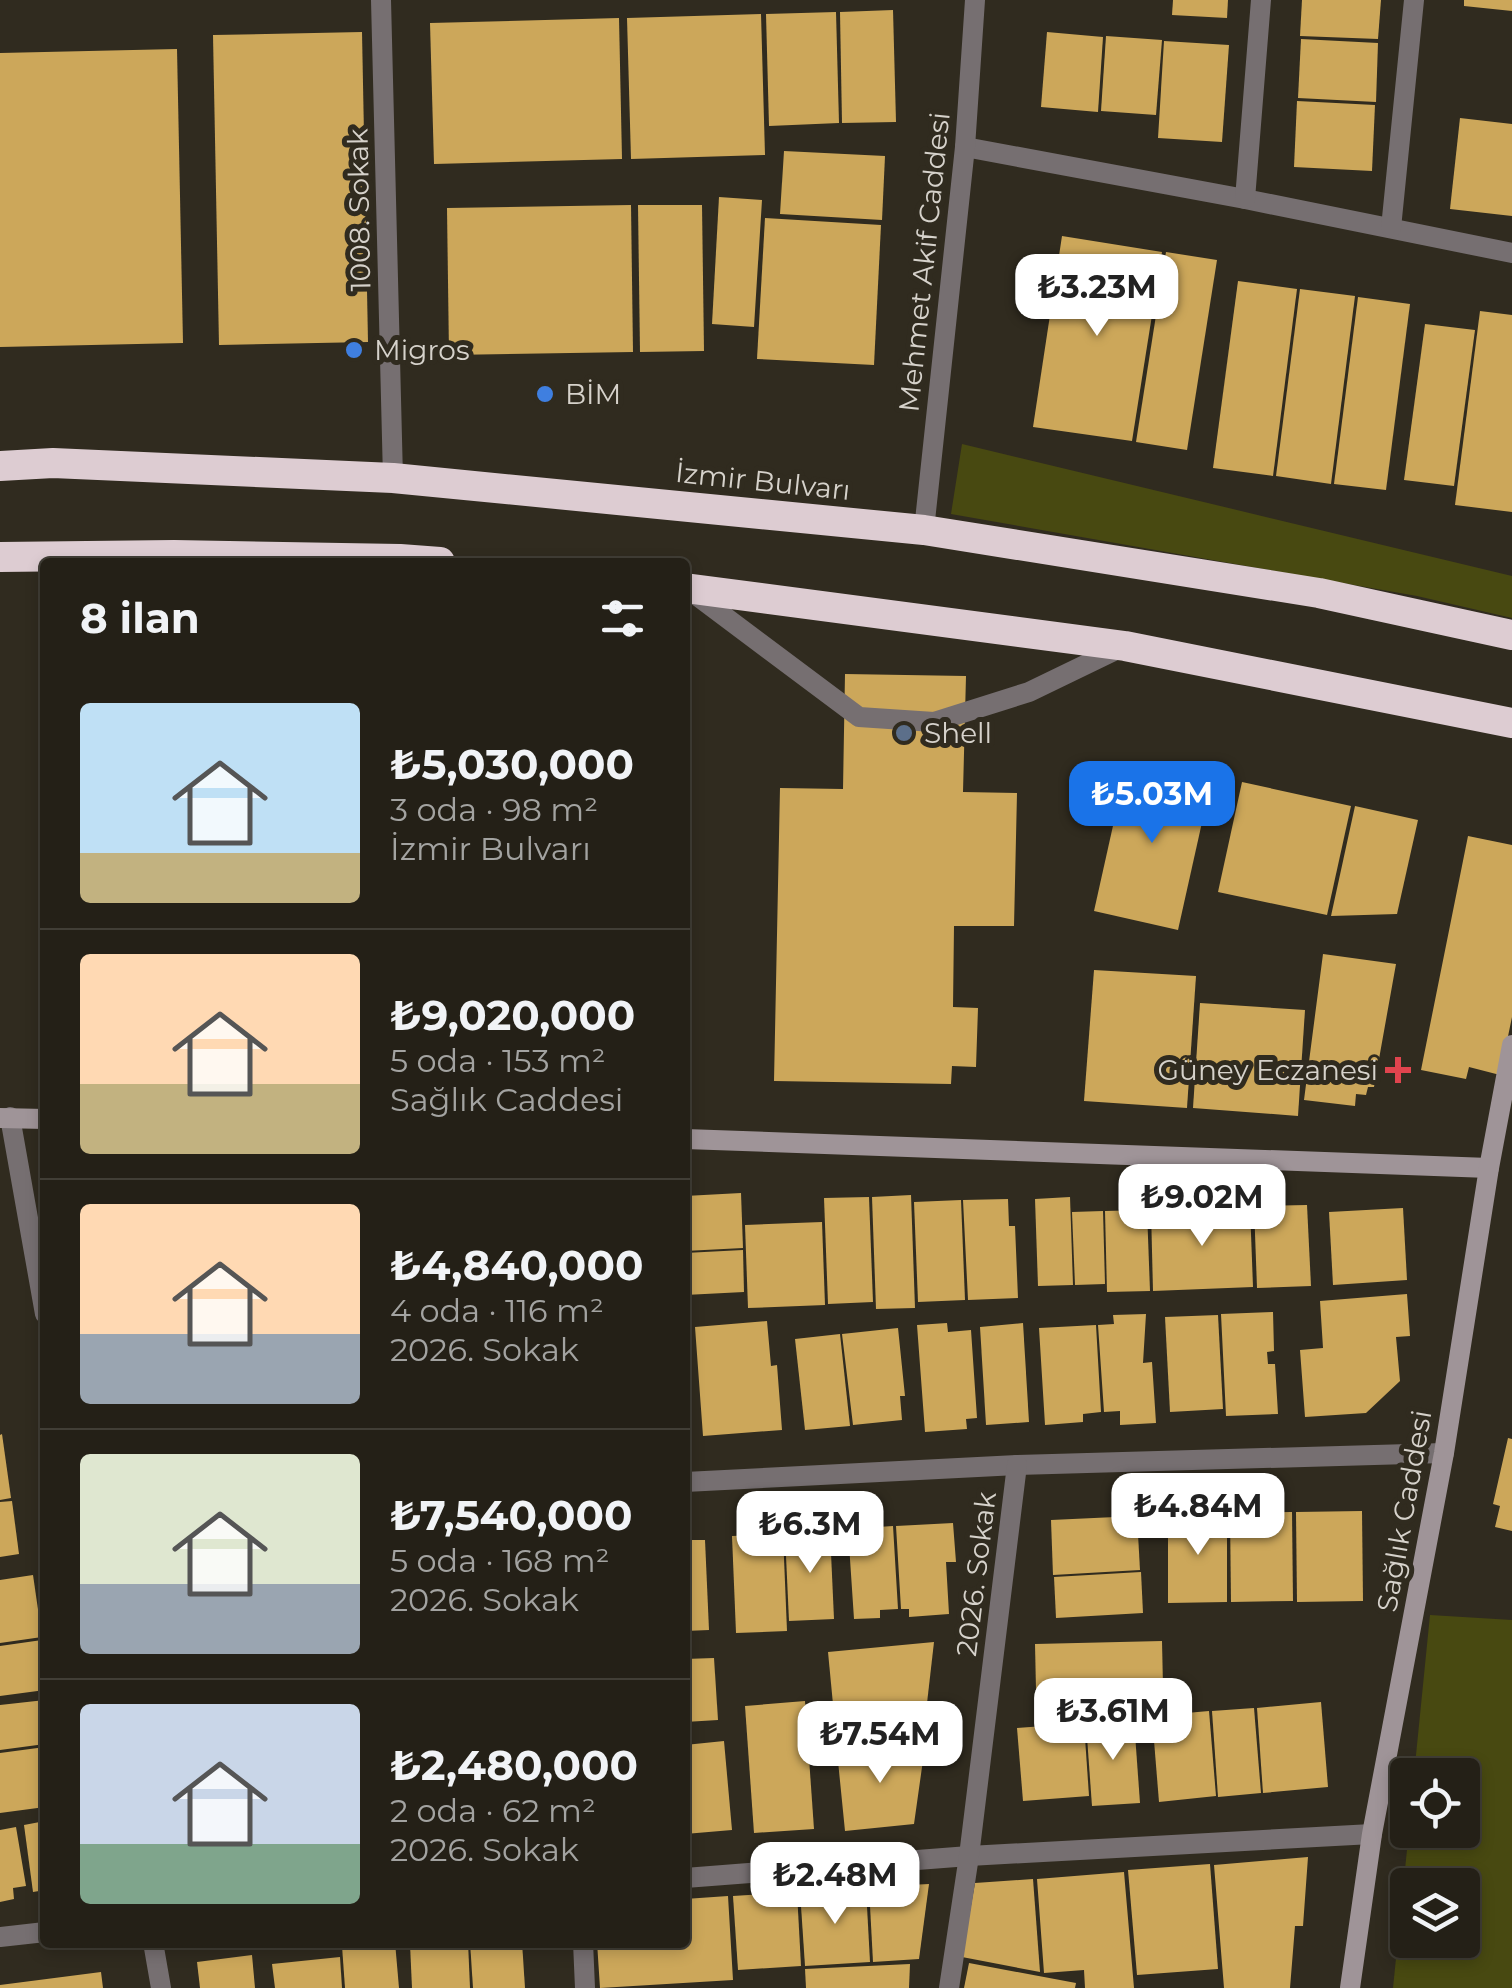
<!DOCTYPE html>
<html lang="tr">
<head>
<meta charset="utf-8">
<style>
	:root { --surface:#242017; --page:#302d24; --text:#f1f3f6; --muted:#a3a3a1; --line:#413e36; --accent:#1a73e8 }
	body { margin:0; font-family:Montserrat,sans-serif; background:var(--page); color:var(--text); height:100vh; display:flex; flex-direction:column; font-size:38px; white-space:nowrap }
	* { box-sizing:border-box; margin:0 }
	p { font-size:32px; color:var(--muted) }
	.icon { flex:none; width:55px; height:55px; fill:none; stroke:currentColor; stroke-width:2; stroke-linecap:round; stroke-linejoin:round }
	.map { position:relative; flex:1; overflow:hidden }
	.side { position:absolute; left:40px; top:558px; width:650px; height:1390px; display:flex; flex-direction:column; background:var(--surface); border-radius:10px; box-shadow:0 5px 15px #0003,0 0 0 2px var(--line) }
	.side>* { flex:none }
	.buttons { position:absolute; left:1390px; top:1758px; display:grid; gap:20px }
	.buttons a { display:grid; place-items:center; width:90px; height:90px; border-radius:10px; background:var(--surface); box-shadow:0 5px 15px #0003,0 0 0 2px var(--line); font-size:50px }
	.price { position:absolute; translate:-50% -85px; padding:0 22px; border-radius:20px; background:#fff; color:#222; font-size:32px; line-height:65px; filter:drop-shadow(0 2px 5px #0008) }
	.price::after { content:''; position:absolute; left:50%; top:60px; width:30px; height:22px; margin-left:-15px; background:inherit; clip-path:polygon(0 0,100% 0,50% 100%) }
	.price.current { background:var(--accent); color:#fff }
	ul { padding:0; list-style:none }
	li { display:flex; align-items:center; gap:30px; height:250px; padding:0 40px }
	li+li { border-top:2px solid var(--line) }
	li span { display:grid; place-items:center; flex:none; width:280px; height:200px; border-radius:10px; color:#555 }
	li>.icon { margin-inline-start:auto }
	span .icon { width:120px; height:120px; fill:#fffc; stroke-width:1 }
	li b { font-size:42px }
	h2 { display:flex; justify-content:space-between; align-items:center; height:120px; padding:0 40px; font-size:42px }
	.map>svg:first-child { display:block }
	.green { fill:#484911; fill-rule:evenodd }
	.building { fill:#cca75a }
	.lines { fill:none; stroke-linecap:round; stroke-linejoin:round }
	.lane { stroke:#766f71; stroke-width:20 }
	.street { stroke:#766f71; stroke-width:20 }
	.secondary { stroke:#9f9498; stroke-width:20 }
	.highway { stroke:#ddccd2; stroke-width:30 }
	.shop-dot { fill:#3f7fe0; stroke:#302b1f; stroke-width:4 }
	.service-dot { fill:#5c6f8a; stroke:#302b1f; stroke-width:4 }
	.health-dot { fill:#e0444e; stroke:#302b1f; stroke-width:4 }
	.labels { text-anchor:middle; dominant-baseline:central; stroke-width:10; stroke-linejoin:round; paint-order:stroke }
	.street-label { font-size:28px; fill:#d6d2cb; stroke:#302b1f }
	.poi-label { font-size:28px; fill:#d6d2cb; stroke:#302b1f; text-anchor:start }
</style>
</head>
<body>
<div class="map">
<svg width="1512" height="1988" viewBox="0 0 1512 1988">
	<rect width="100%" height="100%" fill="#302b1f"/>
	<g class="green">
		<polygon points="962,444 1512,576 1512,618 1417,596 951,514"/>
		<path d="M1430,1615L1512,1620V1988H1393L1409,1830H1462V1775H1414ZM1408,1885H1462V1940H1408Z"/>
	</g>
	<g class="building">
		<polygon points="1173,0 1228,0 1227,18 1172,15"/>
		<polygon points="1302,0 1381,0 1378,39 1300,36"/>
		<polygon points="1464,0 1512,0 1512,11 1464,6"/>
		<polygon points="893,10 896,122 842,123 840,12"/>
		<polygon points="836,12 839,123 769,126 766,14"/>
		<polygon points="761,14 765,155 631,159 627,18"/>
		<polygon points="619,18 622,159 434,164 430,23"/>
		<polygon points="362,32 368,342 219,345 213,35"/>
		<polygon points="1047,32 1103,37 1098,112 1041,107"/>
		<polygon points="1106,36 1162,40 1156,115 1101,111"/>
		<polygon points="1301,39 1378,43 1376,102 1298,98"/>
		<polygon points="1164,41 1229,45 1222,142 1158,138"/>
		<polygon points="177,49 183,343 0,347 0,53"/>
		<polygon points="1297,101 1375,105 1372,171 1294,167"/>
		<polygon points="1460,118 1512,124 1512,216 1450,209"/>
		<polygon points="784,151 885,156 882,220 780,214"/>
		<polygon points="719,197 762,200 754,327 712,324"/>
		<polygon points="631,205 633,352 449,355 447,208"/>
		<polygon points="638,205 702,205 704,351 640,352"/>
		<polygon points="765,218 881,225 874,365 757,359"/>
		<polygon points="1062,236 1162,252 1132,441 1033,427"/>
		<polygon points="1166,252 1217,260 1187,450 1136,442"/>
		<polygon points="1238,281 1297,289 1273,476 1213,468"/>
		<polygon points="1300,289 1355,296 1331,484 1276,476"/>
		<polygon points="1358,297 1410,304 1386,490 1334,484"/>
		<polygon points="1480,311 1512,315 1512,512 1455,505"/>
		<polygon points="1425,324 1475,330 1454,486 1404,480"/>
		<polygon points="845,674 966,676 963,792 1017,793 1014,926 954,926 953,1007 978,1008 976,1067 952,1066 951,1084 774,1081 780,788 843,789"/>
		<polygon points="1127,763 1211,782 1178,930 1094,911"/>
		<polygon points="1242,782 1351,806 1327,915 1218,892"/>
		<polygon points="1355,806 1418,820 1397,914 1331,916"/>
		<polygon points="1468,836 1512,845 1512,1017 1500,1075 1469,1067 1466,1079 1421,1070"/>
		<polygon points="1323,954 1396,964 1374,1087 1368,1087 1366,1095 1356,1094 1355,1106 1304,1100"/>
		<polygon points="1094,970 1196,976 1187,1108 1084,1101"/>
		<polygon points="1200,1003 1305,1010 1298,1116 1193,1108"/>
		<polygon points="741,1193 743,1248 685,1251 685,1196"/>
		<polygon points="911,1195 915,1308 876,1309 872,1197"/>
		<polygon points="869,1197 873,1302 828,1304 824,1198"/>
		<polygon points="1070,1197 1073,1285 1038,1286 1035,1199"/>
		<polygon points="1008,1199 1009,1226 1015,1226 1018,1298 968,1300 963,1200"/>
		<polygon points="961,1200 965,1300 918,1302 914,1202"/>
		<polygon points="1307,1205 1311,1286 1257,1288 1254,1206"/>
		<polygon points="1250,1207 1253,1287 1153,1291 1151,1210"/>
		<polygon points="1403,1208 1407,1280 1333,1285 1329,1212"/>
		<polygon points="1147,1210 1150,1291 1107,1292 1105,1211"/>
		<polygon points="1103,1211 1105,1284 1075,1285 1072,1212"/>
		<polygon points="822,1222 825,1305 748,1308 745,1225"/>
		<polygon points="743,1250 744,1292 685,1295 685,1253"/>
		<polygon points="1407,1294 1410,1336 1396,1337 1400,1381 1366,1413 1305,1417 1300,1350 1323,1348 1320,1301"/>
		<polygon points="1273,1312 1274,1351 1267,1352 1268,1364 1275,1364 1278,1414 1226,1416 1221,1314"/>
		<polygon points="1146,1314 1143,1363 1152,1362 1156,1423 1120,1425 1120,1411 1104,1412 1098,1325 1114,1324 1113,1315"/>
		<polygon points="1218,1315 1223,1409 1170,1412 1165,1317"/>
		<polygon points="767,1321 771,1366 777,1365 782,1430 703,1436 695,1327"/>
		<polygon points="947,1323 948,1332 971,1330 977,1418 966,1419 967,1429 925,1432 917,1325"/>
		<polygon points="1023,1323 1029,1422 986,1425 980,1327"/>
		<polygon points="1096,1325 1101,1412 1083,1414 1083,1422 1045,1425 1039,1328"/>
		<polygon points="898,1328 905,1396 900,1396 902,1420 853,1425 842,1334"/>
		<polygon points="840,1334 850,1426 805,1430 795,1339"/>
		<polygon points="2,1434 11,1498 0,1500 0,1435"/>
		<polygon points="1508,1438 1512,1439 1512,1531 1495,1527 1500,1506 1493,1504"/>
		<polygon points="12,1501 19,1554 0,1557 0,1502"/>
		<polygon points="1362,1511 1363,1601 1297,1602 1296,1512"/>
		<polygon points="1227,1512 1227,1602 1168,1603 1168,1513"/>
		<polygon points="1292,1512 1293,1601 1231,1602 1230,1513"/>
		<polygon points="1137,1516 1140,1570 1053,1575 1051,1520"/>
		<polygon points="953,1523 956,1562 946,1562 949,1614 909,1617 909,1609 901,1609 896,1526"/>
		<polygon points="893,1526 898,1609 880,1610 880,1618 854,1619 848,1529"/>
		<polygon points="830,1531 834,1619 789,1621 785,1534"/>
		<polygon points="783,1534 787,1631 736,1633 732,1536"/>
		<polygon points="685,1540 705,1540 709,1630 685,1631"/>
		<polygon points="1141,1572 1143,1613 1056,1618 1054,1577"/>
		<polygon points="33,1575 42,1637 0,1643 0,1580"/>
		<polygon points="42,1640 45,1690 0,1696 0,1646"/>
		<polygon points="1162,1641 1163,1687 1036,1690 1035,1644"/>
		<polygon points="934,1642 923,1738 837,1746 828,1652"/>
		<polygon points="714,1658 718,1720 685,1722 685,1659"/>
		<polygon points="45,1700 45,1744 0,1750 0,1705"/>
		<polygon points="805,1701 814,1829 754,1833 745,1706"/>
		<polygon points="1321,1702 1328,1787 1263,1793 1257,1708"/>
		<polygon points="1254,1708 1261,1793 1218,1797 1212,1711"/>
		<polygon points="1209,1711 1216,1796 1159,1802 1152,1716"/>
		<polygon points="1134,1720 1140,1803 1092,1806 1086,1723"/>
		<polygon points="1084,1723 1089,1796 1023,1801 1017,1728"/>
		<polygon points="724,1741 732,1830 685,1834 685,1745"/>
		<polygon points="917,1743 919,1759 923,1760 914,1824 845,1831 837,1751"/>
		<polygon points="45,1747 45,1807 0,1813 0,1753"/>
		<polygon points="45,1821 45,1890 33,1892 24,1825"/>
		<polygon points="16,1827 26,1886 13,1888 14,1899 0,1902 0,1830"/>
		<polygon points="1308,1857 1303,1926 1295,1926 1290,1988 1224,1988 1214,1865"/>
		<polygon points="1210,1864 1218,1969 1137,1975 1128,1870"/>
		<polygon points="1124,1872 1134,1988 1085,1988 1084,1970 1044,1973 1037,1879"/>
		<polygon points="1033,1879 1040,1972 962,1957 975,1883"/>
		<polygon points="929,1884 919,1959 873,1962 869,1887"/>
		<polygon points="866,1888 870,1962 805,1966 800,1891"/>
		<polygon points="797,1892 801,1966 738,1970 733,1896"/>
		<polygon points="728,1896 733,1980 600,1988 597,1942 685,1942 685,1899"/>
		<polygon points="379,1942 395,1942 399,1988 345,1988 342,1946"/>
		<polygon points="468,1942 470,1988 412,1988 410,1944"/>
		<polygon points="470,1942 522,1942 525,1988 473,1988"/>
		<polygon points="252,1955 255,1988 200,1988 197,1962"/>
		<polygon points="340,1957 342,1988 275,1988 272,1964"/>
		<polygon points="969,1963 1076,1983 1075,1988 964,1988"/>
		<polygon points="910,1964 909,1988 806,1988 805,1969"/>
		<polygon points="101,1972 103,1988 0,1988 0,1985"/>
	</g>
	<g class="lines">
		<polyline class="lane" points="692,592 859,717 934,722 1029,692 1122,647"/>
		<g class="street">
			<polyline points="381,0 393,478"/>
			<polyline points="965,147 1245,199 1512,253"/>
			<polyline points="1245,199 1261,0"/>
			<polyline points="1391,228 1414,0"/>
			<polyline points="924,530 965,147 975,0"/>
			<polyline points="10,1117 45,1314"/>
			<polyline points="685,1482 1017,1465 1444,1453"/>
			<polyline points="685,1878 969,1856 1372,1834"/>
			<polyline points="0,1937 45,1932"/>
			<polyline points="153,1942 161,1988"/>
			<polyline points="583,1942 585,1988"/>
			<polyline points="949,1988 969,1856 1017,1465"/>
		</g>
		<g class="secondary">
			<polyline points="0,1118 45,1119"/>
			<polyline points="685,1139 1489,1168"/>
			<polyline points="1350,1988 1372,1834 1444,1453 1489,1168 1512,1045"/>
		</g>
		<g class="highway">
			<polyline points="0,466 53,463 393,478 924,530 1319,593 1512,635"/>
			<polyline points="0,557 174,555 400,559 440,562"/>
			<polyline points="685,588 1125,646 1512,723"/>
		</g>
	</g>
	<g class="shop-dot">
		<circle cx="354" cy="350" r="10"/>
		<circle cx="545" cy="394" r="10"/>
	</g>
	<circle class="service-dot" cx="904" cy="733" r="10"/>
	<path class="health-dot" d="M1393 1055h10v10h10v10h-10v10h-10v-10h-10v-10h10z"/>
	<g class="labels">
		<g class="street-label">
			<text transform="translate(359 210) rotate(-91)">1008. Sokak</text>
			<text transform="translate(924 262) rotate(-84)">Mehmet Akif Caddesi</text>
			<text transform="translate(763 481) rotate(6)">İzmir Bulvarı</text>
			<text transform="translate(1404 1511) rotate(-80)">Sağlık Caddesi</text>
			<text transform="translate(976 1574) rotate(-83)">2026. Sokak</text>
		</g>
		<g class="poi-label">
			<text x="374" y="350">Migros</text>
			<text x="565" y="394">BİM</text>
			<text x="924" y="733">Shell</text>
			<text x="1378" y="1070" text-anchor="end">Güney Eczanesi</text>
		</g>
	</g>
</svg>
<div class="buttons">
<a><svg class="icon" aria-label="locate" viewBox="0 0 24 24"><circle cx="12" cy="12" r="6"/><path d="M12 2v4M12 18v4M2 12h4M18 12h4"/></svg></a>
<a><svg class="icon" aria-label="layers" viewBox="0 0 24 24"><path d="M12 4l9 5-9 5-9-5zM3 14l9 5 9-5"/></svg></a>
</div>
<b class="price" style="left:1097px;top:339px">₺3.23M</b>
<b class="price current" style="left:1152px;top:846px">₺5.03M</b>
<b class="price" style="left:1202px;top:1249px">₺9.02M</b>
<b class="price" style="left:1198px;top:1558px">₺4.84M</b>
<b class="price" style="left:810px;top:1576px">₺6.3M</b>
<b class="price" style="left:1113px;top:1763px">₺3.61M</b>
<b class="price" style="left:880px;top:1786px">₺7.54M</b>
<b class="price" style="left:835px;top:1927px">₺2.48M</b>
<section class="side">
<h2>8 ilan<svg class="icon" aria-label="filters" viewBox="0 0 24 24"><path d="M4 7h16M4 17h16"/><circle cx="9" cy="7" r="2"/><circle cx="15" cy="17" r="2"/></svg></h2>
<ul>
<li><span style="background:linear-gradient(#bfe0f5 75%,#c2b280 0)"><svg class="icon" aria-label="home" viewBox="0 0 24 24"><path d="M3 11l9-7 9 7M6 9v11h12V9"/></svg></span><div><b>₺5,030,000</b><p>3 oda · 98 m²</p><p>İzmir Bulvarı</p></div></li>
<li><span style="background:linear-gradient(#ffd9b3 65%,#c2b280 0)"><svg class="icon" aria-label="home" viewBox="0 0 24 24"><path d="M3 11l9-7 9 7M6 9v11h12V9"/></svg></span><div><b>₺9,020,000</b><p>5 oda · 153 m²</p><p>Sağlık Caddesi</p></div></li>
<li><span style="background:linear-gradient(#ffd9b3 65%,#9aa5b1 0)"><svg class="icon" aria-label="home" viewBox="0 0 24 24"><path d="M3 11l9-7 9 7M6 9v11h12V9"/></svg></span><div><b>₺4,840,000</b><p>4 oda · 116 m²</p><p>2026. Sokak</p></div></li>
<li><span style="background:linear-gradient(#dfe7d0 65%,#9aa5b1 0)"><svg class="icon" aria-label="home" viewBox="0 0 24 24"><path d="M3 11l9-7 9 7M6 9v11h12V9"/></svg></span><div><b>₺7,540,000</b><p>5 oda · 168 m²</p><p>2026. Sokak</p></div></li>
<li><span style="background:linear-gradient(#c9d6e8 70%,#7fa58c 0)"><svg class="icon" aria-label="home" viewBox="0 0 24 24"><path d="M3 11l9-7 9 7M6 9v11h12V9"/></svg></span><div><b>₺2,480,000</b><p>2 oda · 62 m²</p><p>2026. Sokak</p></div></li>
</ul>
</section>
</div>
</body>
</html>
